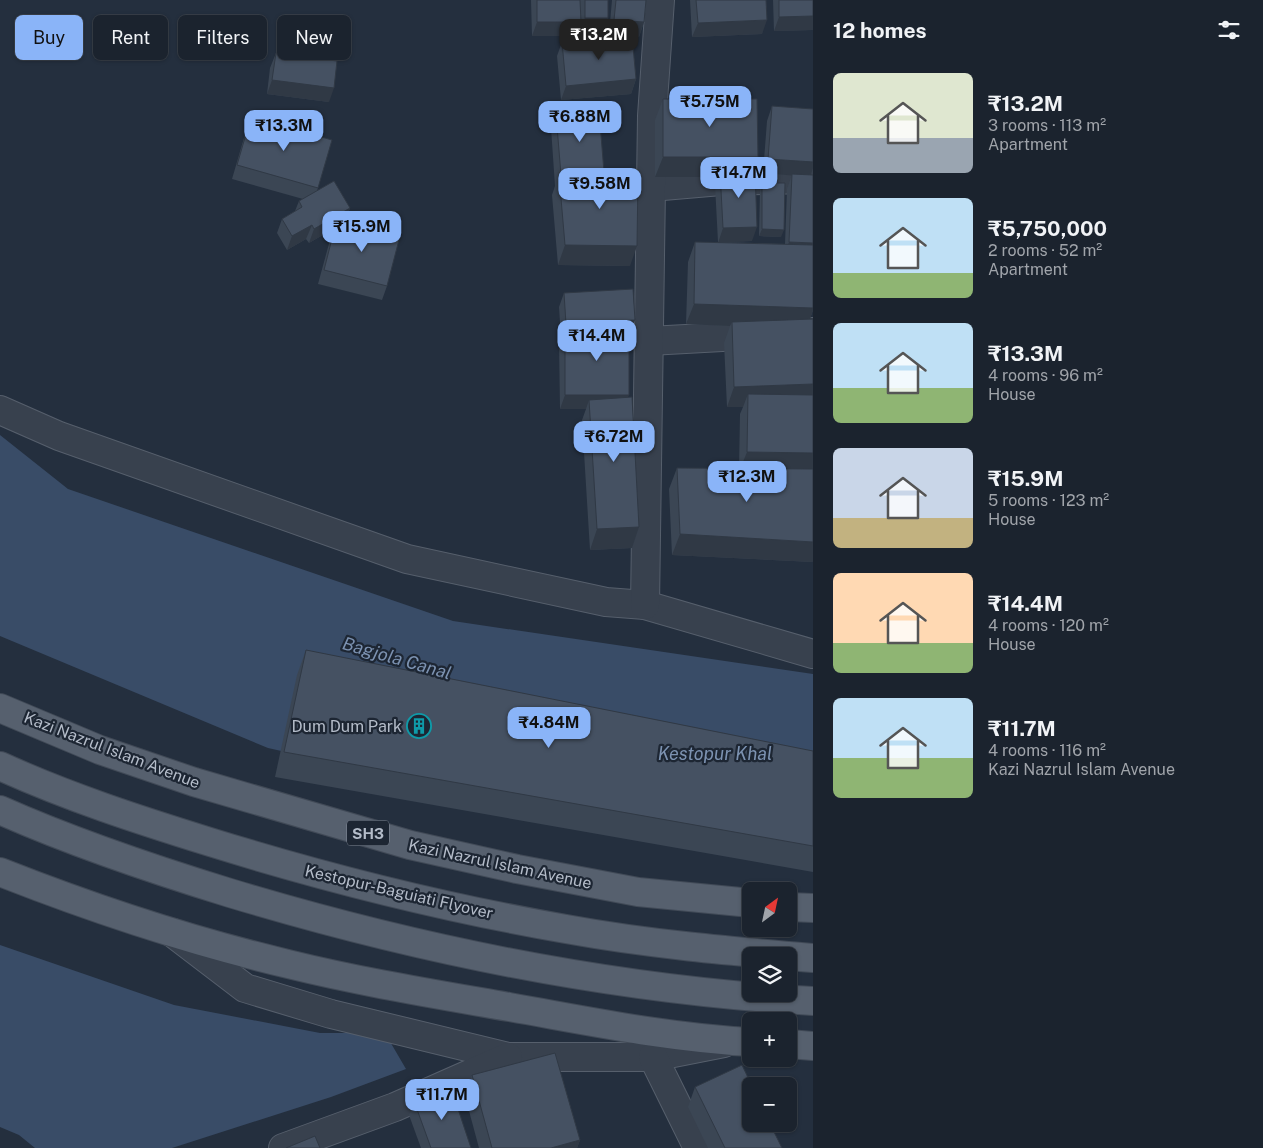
<!DOCTYPE html>
<html lang="en">
<head>
<meta charset="utf-8">
<style>
	:root { --surface:#1b232e; --page:#282f3a; --text:#f1f3f6; --muted:#a0a4aa; --line:#39404a; --accent:#8ab4f8 }
	body { margin:0; font-family:"Public Sans",sans-serif; background:var(--page); color:var(--text); height:100vh; display:flex; flex-direction:column; font-size:19px; white-space:nowrap }
	* { box-sizing:border-box; margin:0 }
	p { font-size:16px; color:var(--muted) }
	.icon { flex:none; width:28px; height:28px; fill:none; stroke:currentColor; stroke-width:2; stroke-linecap:round; stroke-linejoin:round }
	.map { position:relative; flex:1; overflow:hidden }
	.panel { display:flex; flex-direction:column; background:var(--surface); width:450px }
	.panel>* { flex:none }
	.top-card { position:absolute; left:15px; top:15px; width:475px; height:45px; display:flex; gap:10px }
	.needle { width:32px; rotate:33deg }
	.tools { position:absolute; left:742px; top:882px; display:grid; gap:10px }
	.tools a { display:grid; place-items:center; width:55px; height:55px; border-radius:8px; background:var(--surface); box-shadow:0 1px 4px #0004,0 0 0 1px var(--line); font-size:25px }
	.price { position:absolute; translate:-50% -42px; padding:0 11px; border-radius:10px; background:var(--accent); color:#111; font-size:16px; line-height:32px; filter:drop-shadow(0 1px 2px #0008) }
	.price::after { content:''; position:absolute; left:50%; top:30px; width:15px; height:11px; margin-left:-8px; background:inherit; clip-path:polygon(0 0,100% 0,50% 100%) }
	.price.active { background:#222; color:#fff }
	ul { padding:0; list-style:none }
	li { display:flex; align-items:center; gap:15px; height:125px; padding:0 20px }
	li span { display:grid; place-items:center; flex:none; width:140px; height:100px; border-radius:8px; color:#555 }
	li>.icon { margin-inline-start:auto }
	span .icon { width:60px; height:60px; fill:#fffc; stroke-width:1 }
	li b { font-size:21px }
	h2 { display:flex; justify-content:space-between; align-items:center; height:60px; padding:0 20px; font-size:21px }
	.chip { padding:0 18px; border-radius:8px; background:var(--surface); box-shadow:0 1px 4px #0004,0 0 0 1px var(--line); font-size:18px; line-height:45px }
	.chip.active { background:var(--accent); color:#111 }
	main { display:flex; flex:1; min-height:0 }
	.map>svg:first-child { display:block }
	.water { fill:#394c67 }
	.lines { fill:none; stroke-linecap:round; stroke-linejoin:round }
	.minor-casing { stroke:#565f6c; stroke-width:30 }
	.major-casing { stroke:#414a57; stroke-width:30 }
	.minor { stroke:#38414e; stroke-width:28 }
	.major { stroke:#56606e; stroke-width:28 }
	.wall { fill:#3b4654 }
	.shaded-wall { fill:#303945 }
	.building { fill:#455162; stroke:#303945 }
	.labels { text-anchor:middle; dominant-baseline:central; stroke-width:4.5; stroke-linejoin:round; paint-order:stroke }
	.shield { fill:#1d2633; stroke:#878f9c; stroke-width:1 }
	.shield-label { font-size:15px; font-weight:bold; fill:#b4bcc9 }
	.poi-label { font-size:16px; fill:#b4bcc9; stroke:#1d2633; text-anchor:end }
	.street-label { font-size:16px; fill:#b4bcc9; stroke:#1d2633 }
	.water-label { font-size:18px; font-style:italic; fill:#7c92b1; stroke:#1d2633 }
</style>
</head>
<body>
<main>
<div class="map">
<svg width="813" height="1148" viewBox="0 0 813 1148">
	<rect width="100%" height="100%" fill="#242f3e"/>
	<g class="water">
		<polygon points="0,435 68,489 453,621 813,674 813,870 268,748 0,636"/>
		<polygon points="0,945 174,1005 320,1033 385,1033 406,1069 331,1097 172,1148 35,1148 19,1135 0,1127"/>
	</g>
	<g class="lines">
		<defs>
			<g id="minor">
				<polyline points="651,187 721,181 813,179"/>
				<polyline points="649,341 813,332"/>
				<polyline points="0,410 59,436 407,559 606,602 645,605 813,654"/>
				<polyline points="645,605 652,116 660,0"/>
				<polyline points="173,933 245,988 331,1014 508,1057 653,1057 724,1043"/>
				<polyline points="653,1057 698,1148"/>
				<polyline points="283,1148 395,1107 508,1057"/>
			</g>
			<g id="major">
				<polyline points="0,708 100,750 194,782 410,845 517,869 638,892 751,903"/>
				<path d="M0,766C68,797 139,820 210,842C326,878 446,908 566,929C648,944 730,951 813,958"/>
				<path d="M0,810C74,843 152,869 230,893C419,950 615,990 813,1001"/>
				<path d="M0,872C94,909 191,941 288,964C361,982 435,994 509,1007C589,1021 670,1038 751,1042"/>
				<polyline points="789,907 813,908"/>
				<polyline points="789,1044 813,1046"/>
			</g>
		</defs>
		<use href="#minor" class="minor-casing"/>
		<use href="#major" class="major-casing"/>
		<use href="#minor" class="minor"/>
		<use href="#major" class="major"/>
	</g>
	<g class="wall">
		<polygon points="531,0 608,0 608,18 603,32 580,32 580,24 575,36 532,36"/>
		<polygon points="612,0 646,0 644,22 639,37 632,36 636,79 631,94 561,100 557,56 562,42 630,36 609,34"/>
		<polygon points="690,0 766,0 762,34 692,37"/>
		<polygon points="773,0 813,0 813,30 774,31"/>
		<polygon points="276,53 329,102 267,94 270,68"/>
		<polygon points="663,99 758,157 753,170 752,241 721,242 785,244 787,189 792,175 763,173 767,121 772,106 811,175 813,310 810,319 813,562 672,555 669,489 677,468 739,469 740,414 743,407 727,407 724,343 730,326 686,324 688,262 695,242 718,242 715,185 718,177 655,177 655,120"/>
		<polygon points="556,114 604,172 603,175 630,266 558,265 552,195 555,186 551,128"/>
		<polygon points="251,117 318,188 317,191 350,208 345,221 387,286 382,300 318,284 333,229 309,243 306,239 287,250 277,233 282,219 295,211 299,201 303,199 232,179 246,131"/>
		<polygon points="762,183 781,237 759,236 760,190"/>
		<polygon points="564,293 630,334 629,334 628,397 639,527 632,548 590,550 582,420 586,409 560,409 559,343 561,338 559,307"/>
		<polygon points="306,650 813,751 813,872 275,777 297,675"/>
		<polygon points="472,1075 580,1140 577,1148 479,1148 465,1096"/>
		<polygon points="695,1087 782,1148 708,1148 688,1107"/>
		<polygon points="414,1101 471,1148 421,1148 409,1115"/>
	</g>
	<g class="shaded-wall">
		<polygon points="813,16 813,30 774,31 779,17"/>
		<polygon points="585,18 608,18 603,32 580,32"/>
		<polygon points="614,20 644,22 639,37 609,34"/>
		<polygon points="767,20 762,34 692,37 698,23"/>
		<polygon points="537,22 581,22 575,36 532,36"/>
		<polygon points="636,79 631,94 561,100 566,86"/>
		<polygon points="272,80 334,88 329,102 267,94"/>
		<polygon points="663,157 758,157 750,177 720,171 718,177 655,177"/>
		<polygon points="768,159 813,162 813,168 810,177 763,173"/>
		<polygon points="604,172 599,186 561,175"/>
		<polygon points="350,208 344,222 337,219 333,229 309,243 314,229"/>
		<polygon points="312,225 306,239 287,250 292,236"/>
		<polygon points="757,227 752,241 718,243 723,228"/>
		<polygon points="762,229 784,230 781,237 759,236"/>
		<polygon points="789,242 813,243 813,257 784,256"/>
		<polygon points="565,245 637,246 630,266 558,265"/>
		<polygon points="694,304 813,308 813,310 807,328 732,322 730,326 686,324"/>
		<polygon points="635,320 630,334 565,338 565,329 566,324"/>
		<polygon points="813,384 813,405 748,394 743,407 727,407 734,387"/>
		<polygon points="565,395 629,395 624,409 589,400 586,409 560,409"/>
		<polygon points="747,452 813,453 813,474 739,472"/>
		<polygon points="639,527 632,548 590,550 597,529"/>
		<polygon points="680,534 813,542 813,562 672,555"/>
		<polygon points="580,1140 577,1148 551,1148"/>
	</g>
	<g class="building">
		<polygon points="537,0 580,0 581,22 537,22"/>
		<rect x="585" y="0" width="23" height="18"/>
		<polygon points="616,0 646,0 644,22 614,20"/>
		<polygon points="696,0 766,0 767,20 698,23"/>
		<polygon points="779,0 813,0 813,16 779,17"/>
		<polygon points="632,36 636,79 566,86 562,42"/>
		<polygon points="276,53 337,61 334,88 272,80"/>
		<polygon points="663,99 757,99 758,157 663,157"/>
		<polygon points="772,106 813,109 813,162 768,159"/>
		<polygon points="599,111 604,172 561,175 556,114"/>
		<polygon points="251,117 332,140 318,188 237,165"/>
		<polygon points="755,170 757,227 723,228 720,171"/>
		<polygon points="792,174 813,175 813,243 789,242"/>
		<polygon points="559,175 638,175 637,246 565,245"/>
		<polygon points="334,181 350,208 314,229 312,225 292,236 282,219 302,207 299,201"/>
		<polygon points="762,183 785,183 784,230 762,229"/>
		<polygon points="337,219 400,236 387,286 324,270"/>
		<polygon points="695,242 813,245 813,308 694,304"/>
		<polygon points="633,289 635,320 566,324 564,293"/>
		<polygon points="813,319 813,384 734,387 732,322"/>
		<polygon points="565,328 629,329 629,395 565,395"/>
		<polygon points="748,394 813,395 813,453 747,452"/>
		<polygon points="632,397 639,527 597,529 589,400"/>
		<polygon points="677,468 813,469 813,542 680,534"/>
		<polygon points="306,650 813,751 813,846 284,752"/>
		<polygon points="555,1053 580,1140 551,1148 492,1148 472,1075"/>
		<polygon points="742,1065 752,1086 751,1086 751,1124 770,1124 782,1148 725,1148 695,1087"/>
		<polygon points="451,1088 471,1148 431,1148 414,1101"/>
		<polygon points="315,1136 320,1148 286,1148"/>
	</g>
	<defs>
		<symbol id="building-ring" viewBox="-11 -11 22 22"><circle r="9.5" fill="#1d2633" stroke="#0f9aa8" stroke-width="1.5"/><path d="M-4-6H4V6H1V3H-1V6H-4ZM-2.5-4.3h1.7v1.8h-1.7ZM.8-4.3h1.7v1.8H.8ZM-2.5-1h1.7V.8h-1.7ZM.8-1h1.7V.8H.8Z" fill="#0f9aa8"/></symbol>
	</defs>
	<g fill-rule="evenodd">
		<use href="#building-ring" x="405" y="712" width="28" height="28"/>
	</g>
	<g class="labels">
		<rect class="shield" x="347" y="820.5" width="42" height="25" rx="4"/>
		<g class="shield-label">
			<text x="368" y="833">SH3</text>
		</g>
		<g class="poi-label">
			<text x="402" y="726">Dum Dum Park</text>
		</g>
		<g class="street-label">
			<text transform="translate(112 750) rotate(21)">Kazi Nazrul Islam Avenue</text>
			<text transform="translate(500 864) rotate(12)">Kazi Nazrul Islam Avenue</text>
			<text transform="translate(399 892) rotate(13)">Kestopur-Baguiati Flyover</text>
		</g>
		<g class="water-label">
			<text transform="translate(397 658) rotate(16)">Bagjola Canal</text>
			<text x="715" y="753">Kestopur Khal</text>
		</g>
	</g>
</svg>
<div class="tools">
<a><svg class="needle" viewBox="-14 -14 28 28"><path d="M0-13l5 13h-10z" fill="#e53935"/><path d="M0 13l5-13h-10z" fill="#a0a4aa"/></svg></a>
<a><svg class="icon" aria-label="layers" viewBox="0 0 24 24"><path d="M12 4l9 5-9 5-9-5zM3 14l9 5 9-5"/></svg></a>
<a>+</a>
<a>−</a>
</div>
<b class="price active" style="left:599px;top:61px">₹13.2M</b>
<b class="price" style="left:710px;top:128px">₹5.75M</b>
<b class="price" style="left:580px;top:143px">₹6.88M</b>
<b class="price" style="left:284px;top:152px">₹13.3M</b>
<b class="price" style="left:739px;top:199px">₹14.7M</b>
<b class="price" style="left:600px;top:210px">₹9.58M</b>
<b class="price" style="left:362px;top:253px">₹15.9M</b>
<b class="price" style="left:597px;top:362px">₹14.4M</b>
<b class="price" style="left:614px;top:463px">₹6.72M</b>
<b class="price" style="left:747px;top:503px">₹12.3M</b>
<b class="price" style="left:549px;top:749px">₹4.84M</b>
<b class="price" style="left:442px;top:1121px">₹11.7M</b>
<div class="top-card">
<a class="chip active">Buy</a>
<a class="chip">Rent</a>
<a class="chip">Filters</a>
<a class="chip">New</a>
</div>
</div>
<section class="panel">
<h2>12 homes<svg class="icon" aria-label="filters" viewBox="0 0 24 24"><path d="M4 7h16M4 17h16"/><circle cx="9" cy="7" r="2"/><circle cx="15" cy="17" r="2"/></svg></h2>
<ul>
<li><span style="background:linear-gradient(#dfe7d0 65%,#9aa5b1 0)"><svg class="icon" aria-label="home" viewBox="0 0 24 24"><path d="M3 11l9-7 9 7M6 9v11h12V9"/></svg></span><div><b>₹13.2M</b><p>3 rooms · 113 m²</p><p>Apartment</p></div></li>
<li><span style="background:linear-gradient(#bfe0f5 75%,#8fb573 0)"><svg class="icon" aria-label="home" viewBox="0 0 24 24"><path d="M3 11l9-7 9 7M6 9v11h12V9"/></svg></span><div><b>₹5,750,000</b><p>2 rooms · 52 m²</p><p>Apartment</p></div></li>
<li><span style="background:linear-gradient(#bfe0f5 65%,#8fb573 0)"><svg class="icon" aria-label="home" viewBox="0 0 24 24"><path d="M3 11l9-7 9 7M6 9v11h12V9"/></svg></span><div><b>₹13.3M</b><p>4 rooms · 96 m²</p><p>House</p></div></li>
<li><span style="background:linear-gradient(#c9d6e8 70%,#c2b280 0)"><svg class="icon" aria-label="home" viewBox="0 0 24 24"><path d="M3 11l9-7 9 7M6 9v11h12V9"/></svg></span><div><b>₹15.9M</b><p>5 rooms · 123 m²</p><p>House</p></div></li>
<li><span style="background:linear-gradient(#ffd9b3 70%,#8fb573 0)"><svg class="icon" aria-label="home" viewBox="0 0 24 24"><path d="M3 11l9-7 9 7M6 9v11h12V9"/></svg></span><div><b>₹14.4M</b><p>4 rooms · 120 m²</p><p>House</p></div></li>
<li><span style="background:linear-gradient(#bfe0f5 60%,#8fb573 0)"><svg class="icon" aria-label="home" viewBox="0 0 24 24"><path d="M3 11l9-7 9 7M6 9v11h12V9"/></svg></span><div><b>₹11.7M</b><p>4 rooms · 116 m²</p><p>Kazi Nazrul Islam Avenue</p></div></li>
</ul>
</section>
</main>
</body>
</html>
